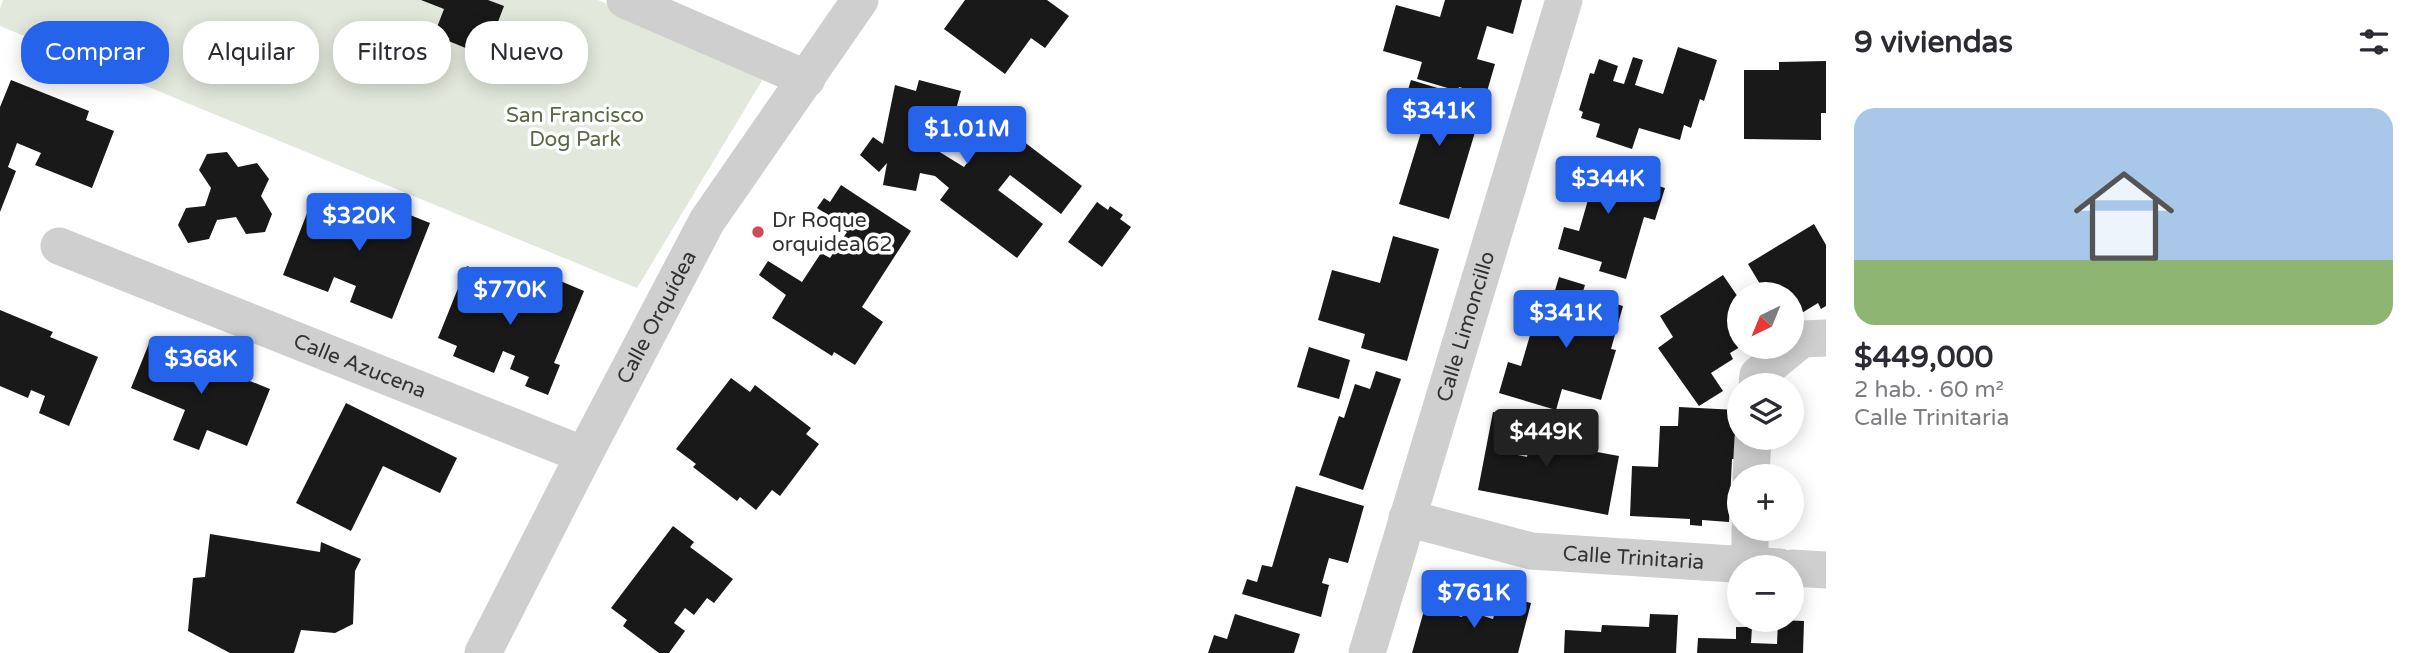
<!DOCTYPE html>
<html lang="es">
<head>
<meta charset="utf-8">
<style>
	:root { --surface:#fff; --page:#f2f2f3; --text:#2b2b33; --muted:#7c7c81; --accent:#2563eb }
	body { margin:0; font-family:"Varela Round",sans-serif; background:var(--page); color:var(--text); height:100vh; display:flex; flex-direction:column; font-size:26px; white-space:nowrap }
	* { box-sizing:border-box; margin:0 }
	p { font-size:23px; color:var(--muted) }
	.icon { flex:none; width:38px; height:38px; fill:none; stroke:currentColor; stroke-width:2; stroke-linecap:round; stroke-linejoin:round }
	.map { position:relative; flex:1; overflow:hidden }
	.sheet { display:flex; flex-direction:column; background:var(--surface); width:595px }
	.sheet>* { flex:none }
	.banner { position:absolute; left:21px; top:21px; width:665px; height:63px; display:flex; gap:14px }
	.needle { width:46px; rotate:223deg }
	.tools { position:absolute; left:1727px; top:282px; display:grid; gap:14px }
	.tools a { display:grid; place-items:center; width:77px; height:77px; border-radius:50%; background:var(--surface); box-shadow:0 4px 18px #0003; font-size:35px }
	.price { position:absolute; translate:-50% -60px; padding:0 16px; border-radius:7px; background:var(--accent); color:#fff; font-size:23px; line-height:46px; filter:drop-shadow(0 2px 4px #0008) }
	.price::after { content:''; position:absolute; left:50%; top:42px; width:21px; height:16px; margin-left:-10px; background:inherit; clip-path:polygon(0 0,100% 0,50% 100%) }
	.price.active { background:#222; color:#fff }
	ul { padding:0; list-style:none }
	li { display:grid; align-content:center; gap:14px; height:371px; padding:0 28px }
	li span { display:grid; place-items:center; height:217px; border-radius:21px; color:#555 }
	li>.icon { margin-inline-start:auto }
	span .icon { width:126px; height:126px; fill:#fffc; stroke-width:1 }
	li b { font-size:30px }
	h2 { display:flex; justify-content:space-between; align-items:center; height:84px; padding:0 28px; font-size:30px }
	.tag { padding:0 24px; border-radius:28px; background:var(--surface); box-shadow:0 4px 18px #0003; font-size:24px; line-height:63px }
	.tag.active { background:var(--accent); color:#fff }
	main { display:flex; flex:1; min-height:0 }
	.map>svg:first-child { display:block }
	.green { fill:#e2e8dc }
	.building { fill:#191919 }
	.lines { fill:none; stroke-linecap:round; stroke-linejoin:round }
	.minor { stroke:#cfcfcf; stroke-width:37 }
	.poi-dot { fill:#d34958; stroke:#fff; stroke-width:2.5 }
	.labels { text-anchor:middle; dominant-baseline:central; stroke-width:7; stroke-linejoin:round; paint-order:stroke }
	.park-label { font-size:21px; fill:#566943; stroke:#fff }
	.poi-label { font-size:21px; fill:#323232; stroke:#fff; text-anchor:start }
	.street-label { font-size:21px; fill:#323232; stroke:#fff }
</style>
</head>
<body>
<main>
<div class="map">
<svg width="1826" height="653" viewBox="0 0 1826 653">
	<rect width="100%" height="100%" fill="#fff"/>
	<polygon class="green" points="3,0 598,0 766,74 637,288 0,26 0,9"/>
	<g class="building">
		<polygon points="421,0 488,0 504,6 485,56 434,35 444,9"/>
		<polygon points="965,0 1047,0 1069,16 1045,48 1031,38 1005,74 944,29"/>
		<polygon points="1445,0 1522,0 1513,34 1487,26 1477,59 1495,64 1486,95 1459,87 1458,91 1417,79 1422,62 1383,51 1396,5 1440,17"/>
		<polygon points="1678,47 1717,60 1704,101 1700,99 1691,128 1684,125 1680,140 1639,128 1632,149 1596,137 1600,124 1581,118 1583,112 1579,110 1590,73 1594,74 1599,59 1618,66 1613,81 1624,84 1633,57 1643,60 1635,85 1663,94"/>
		<polygon points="1826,61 1826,113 1821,113 1821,140 1744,139 1744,70 1779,70 1779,62"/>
		<polygon points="11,80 89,111 86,120 114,131 92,188 35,165 41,153 17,143 8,167 16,171 0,212 0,107"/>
		<polygon points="919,80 961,91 954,117 946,116 938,151 964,167 998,122 1082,186 1061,214 1010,175 998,190 1043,224 1017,258 940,200 949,188 935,176 920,173 916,191 883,185 887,163 879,172 860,155 873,137 883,144 895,85 916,91"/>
		<polygon points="1411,80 1484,102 1449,219 1399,204 1427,113 1403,106"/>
		<polygon points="227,152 238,167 257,163 269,179 261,196 272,214 265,232 246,234 236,217 217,220 209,239 188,243 178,225 186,208 205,206 211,188 199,170 207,154"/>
		<polygon points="1570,159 1610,171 1607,180 1629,186 1632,178 1665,188 1655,220 1644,217 1626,279 1599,271 1602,262 1558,249 1564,227 1579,231 1588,200 1560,193"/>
		<polygon points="841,185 911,231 862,307 883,322 855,365 834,352 832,356 772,318 786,295 759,275 768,261 802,282 821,253 830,258 847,232 822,217 825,213 817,208 824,198 830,202"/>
		<polygon points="360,195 430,223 392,319 350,302 356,286 334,277 328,292 283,275 311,203 351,219"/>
		<polygon points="1097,202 1108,210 1110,206 1123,215 1120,219 1131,227 1102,267 1068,242"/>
		<polygon points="1814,224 1826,245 1826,306 1821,309 1818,303 1792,319 1792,294 1766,294 1748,264"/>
		<polygon points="1393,236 1439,249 1407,361 1361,348 1365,334 1318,320 1332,270 1380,283"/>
		<polygon points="467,266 508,283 505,291 547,308 558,280 584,291 554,363 560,365 548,395 525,386 529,377 510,369 515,356 503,351 494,373 453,356 457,346 438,338"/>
		<polygon points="1723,275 1740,300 1740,347 1730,353 1733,359 1711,373 1723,391 1699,406 1658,348 1673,337 1660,316"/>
		<polygon points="1559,277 1585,285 1580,301 1592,304 1594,298 1623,306 1611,349 1616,350 1601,400 1562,389 1556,410 1499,393 1508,362 1521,366 1533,325 1544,328"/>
		<polygon points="0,310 53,332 50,337 98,357 69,426 39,413 45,396 31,390 28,398 0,386"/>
		<polygon points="150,341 270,389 247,446 207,430 199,450 173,440 185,410 131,388"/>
		<polygon points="1309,347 1350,360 1339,399 1297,387"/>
		<polygon points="1376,371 1401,379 1363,490 1319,475 1339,416 1344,418 1355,384 1370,389"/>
		<polygon points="731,378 750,392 755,385 811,428 806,434 819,444 780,496 772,490 756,510 740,497 737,501 693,467 696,464 676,449"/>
		<polygon points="346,403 457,458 440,493 383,466 351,531 296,503"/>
		<polygon points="1679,407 1737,410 1735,437 1741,459 1732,459 1729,522 1702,520 1702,526 1690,525 1690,519 1630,516 1632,466 1658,467 1660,426 1678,426"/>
		<polygon points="1514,410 1526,412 1518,455 1527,457 1531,434 1576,443 1575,448 1619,456 1608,515 1478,490 1493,412 1513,416"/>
		<polygon points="1296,486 1364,506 1348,563 1329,558 1322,583 1329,585 1321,617 1242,594 1247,579 1257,582 1262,565 1272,567"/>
		<polygon points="673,526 694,542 690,547 733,579 714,603 707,598 694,615 685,608 674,623 685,631 669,653 659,653 623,626 627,620 611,608"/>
		<polygon points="210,534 320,552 321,542 361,559 355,571 353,624 335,633 301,630 294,653 230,653 188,631 193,578 205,577"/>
		<polygon points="1500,595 1531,603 1518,653 1412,653 1425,607 1462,617 1464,610 1493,619"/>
		<polygon points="1235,614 1300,634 1294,653 1208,653 1214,635 1227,639"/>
		<polygon points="1650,614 1678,615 1676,653 1564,653 1565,630 1601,632 1602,625 1649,627"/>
		<polygon points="1778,620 1804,621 1803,653 1697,653 1698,638 1736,639 1736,627 1752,627 1751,643 1777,644"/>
	</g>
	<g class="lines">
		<g class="minor">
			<polyline points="625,0 807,79"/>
			<path id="s1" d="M59,246L584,455"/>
			<polyline points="1757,385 1758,375 1802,339 1826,338"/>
			<polyline points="1751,476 1753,438"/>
			<path id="s2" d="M1407,518L1531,551L1780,567"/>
			<polyline points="1750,565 1750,528"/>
			<polyline points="1792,568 1826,570"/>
			<path id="s3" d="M483,653L584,455L707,221L860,0"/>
			<path id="s4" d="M1367,653L1564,0"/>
		</g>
	</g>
	<circle class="poi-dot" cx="758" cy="232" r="7"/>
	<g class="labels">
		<g class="park-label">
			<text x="575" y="115">San Francisco<tspan x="575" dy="24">Dog Park</tspan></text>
		</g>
		<g class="poi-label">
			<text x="772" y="220">Dr Roque<tspan x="772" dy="24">orquidea 62</tspan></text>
		</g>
		<g class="street-label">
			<text stroke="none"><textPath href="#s3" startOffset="378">Calle Orquídea</textPath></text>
			<text stroke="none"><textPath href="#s4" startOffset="341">Calle Limoncillo</textPath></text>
			<text stroke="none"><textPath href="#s1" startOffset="324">Calle Azucena</textPath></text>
			<text stroke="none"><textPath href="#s2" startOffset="231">Calle Trinitaria</textPath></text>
		</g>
	</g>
</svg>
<div class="tools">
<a><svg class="needle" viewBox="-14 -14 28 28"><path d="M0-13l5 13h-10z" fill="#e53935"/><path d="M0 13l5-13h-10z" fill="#7c7c81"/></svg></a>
<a><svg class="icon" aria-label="layers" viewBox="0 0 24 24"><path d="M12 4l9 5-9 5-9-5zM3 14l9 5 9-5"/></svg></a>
<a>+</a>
<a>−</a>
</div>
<b class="price" style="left:1439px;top:148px">$341K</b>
<b class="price" style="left:967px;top:166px">$1.01M</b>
<b class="price" style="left:1608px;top:216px">$344K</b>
<b class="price" style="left:359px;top:253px">$320K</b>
<b class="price" style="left:510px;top:327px">$770K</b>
<b class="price" style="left:1566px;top:350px">$341K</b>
<b class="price" style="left:201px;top:396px">$368K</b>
<b class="price active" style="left:1546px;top:469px">$449K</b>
<b class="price" style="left:1474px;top:630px">$761K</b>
<div class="banner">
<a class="tag active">Comprar</a>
<a class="tag">Alquilar</a>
<a class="tag">Filtros</a>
<a class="tag">Nuevo</a>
</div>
</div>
<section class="sheet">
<h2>9 viviendas<svg class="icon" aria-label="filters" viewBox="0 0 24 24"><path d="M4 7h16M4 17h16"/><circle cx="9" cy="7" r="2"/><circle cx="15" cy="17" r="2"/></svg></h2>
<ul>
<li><span style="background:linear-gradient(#a9c7e8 70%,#8fb573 0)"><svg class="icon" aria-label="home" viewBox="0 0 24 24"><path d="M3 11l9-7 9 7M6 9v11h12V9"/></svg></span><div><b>$449,000</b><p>2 hab. · 60 m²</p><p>Calle Trinitaria</p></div></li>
</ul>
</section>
</main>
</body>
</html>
